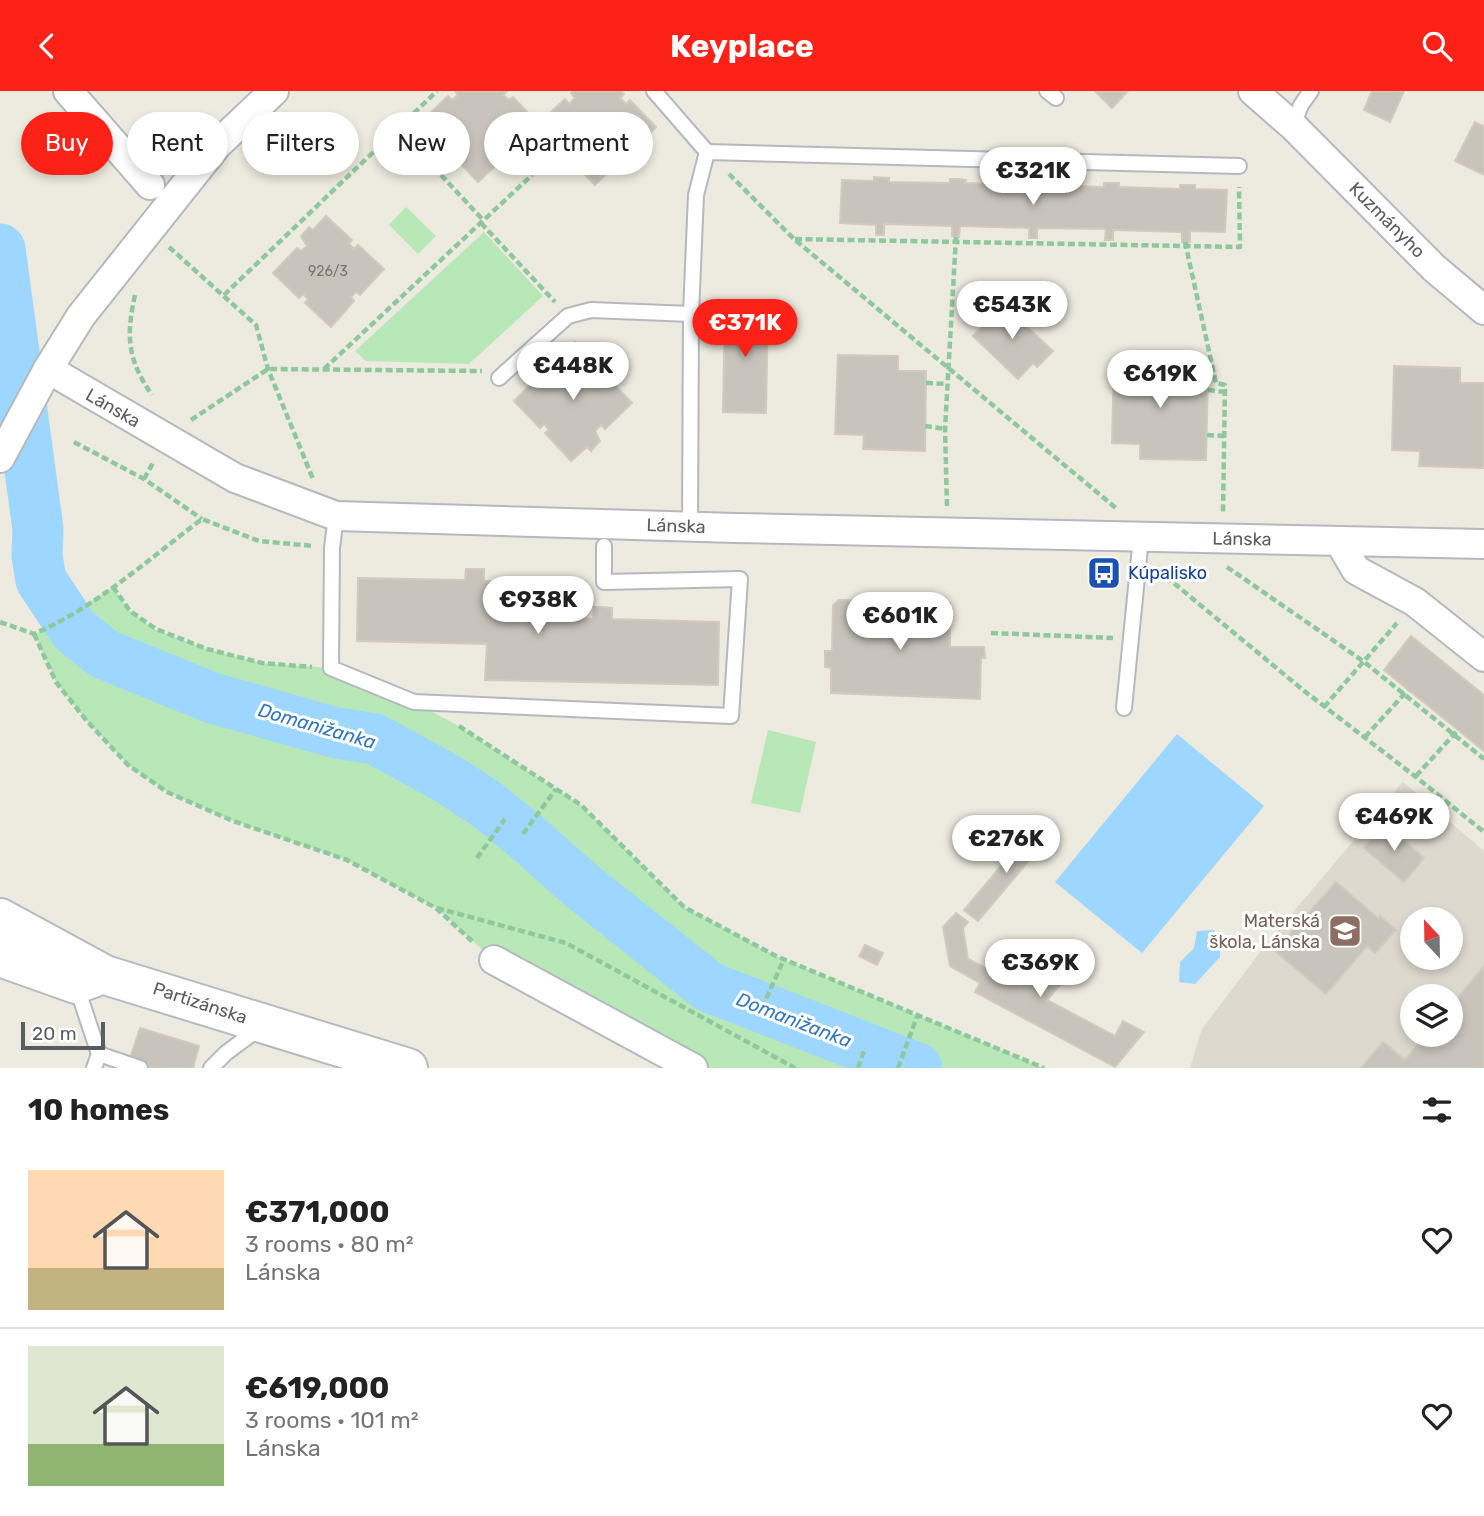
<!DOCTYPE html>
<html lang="en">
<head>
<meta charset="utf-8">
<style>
	:root { --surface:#fff; --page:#f6f6f6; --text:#222; --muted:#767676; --line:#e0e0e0; --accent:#fc2217 }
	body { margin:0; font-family:Rubik,sans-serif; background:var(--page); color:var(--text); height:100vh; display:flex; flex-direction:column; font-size:26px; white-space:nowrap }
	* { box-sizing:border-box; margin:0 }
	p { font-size:23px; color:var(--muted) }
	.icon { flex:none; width:38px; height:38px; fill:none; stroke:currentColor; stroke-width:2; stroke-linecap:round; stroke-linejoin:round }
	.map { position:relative; height:977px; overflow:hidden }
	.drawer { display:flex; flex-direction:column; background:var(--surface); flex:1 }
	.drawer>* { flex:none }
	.top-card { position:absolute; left:21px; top:21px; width:700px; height:63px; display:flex; gap:14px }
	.needle { width:46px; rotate:338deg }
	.tools { position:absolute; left:1400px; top:816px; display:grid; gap:14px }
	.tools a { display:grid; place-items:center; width:63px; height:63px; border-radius:50%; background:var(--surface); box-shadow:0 4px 10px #0003; font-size:35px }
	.scale { position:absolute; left:21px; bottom:18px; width:84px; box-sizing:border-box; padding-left:7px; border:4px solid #585d62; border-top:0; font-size:19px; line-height:24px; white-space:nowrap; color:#585d62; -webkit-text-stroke:5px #fff; paint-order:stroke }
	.price { position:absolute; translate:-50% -60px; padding:0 16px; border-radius:24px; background:#fff; color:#222; font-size:23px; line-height:46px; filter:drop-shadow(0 2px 4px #0008) }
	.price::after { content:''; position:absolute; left:50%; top:42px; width:21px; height:16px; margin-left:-10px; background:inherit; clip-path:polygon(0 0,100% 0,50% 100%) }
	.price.on { background:var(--accent); color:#fff }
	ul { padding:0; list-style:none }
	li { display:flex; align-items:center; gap:21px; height:175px; padding:0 28px }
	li+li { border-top:2px solid var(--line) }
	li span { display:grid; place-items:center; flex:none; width:196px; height:140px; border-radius:0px; color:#555 }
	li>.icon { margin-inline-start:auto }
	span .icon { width:84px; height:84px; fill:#fffc; stroke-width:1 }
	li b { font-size:30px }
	h2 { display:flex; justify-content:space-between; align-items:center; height:84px; padding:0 28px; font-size:30px }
	.tag { padding:0 24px; border-radius:32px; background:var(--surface); box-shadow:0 4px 10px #0003; font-size:24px; line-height:63px }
	.tag.on { background:var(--accent); color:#fff }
	header { display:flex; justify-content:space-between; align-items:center; height:91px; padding:0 28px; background:var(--accent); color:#fff; font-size:32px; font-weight:700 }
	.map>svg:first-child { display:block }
	.education { fill:#ddd9ce; fill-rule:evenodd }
	.green { fill:#b9e8b8 }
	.water { fill:#9dd7ff }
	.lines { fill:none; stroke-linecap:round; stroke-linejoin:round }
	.river { stroke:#9dd7ff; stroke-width:51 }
	.building { fill:#c8c4bc; stroke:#d2cbbd; stroke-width:2 }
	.lane-casing { stroke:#b5b8be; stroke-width:18 }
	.street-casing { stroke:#b5b8be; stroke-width:32 }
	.secondary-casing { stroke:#b5bac0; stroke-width:42 }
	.path { stroke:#8fc89e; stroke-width:4.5; stroke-dasharray:7 3.5; stroke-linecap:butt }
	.lane { stroke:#fff; stroke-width:14 }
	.street { stroke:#fff; stroke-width:28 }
	.secondary { stroke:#fff; stroke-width:38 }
	.labels { text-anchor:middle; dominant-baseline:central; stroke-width:6; stroke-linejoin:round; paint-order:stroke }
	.number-label { font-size:14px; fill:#747778 }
	.street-label { font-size:18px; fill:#585d62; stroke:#fff }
	.transit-label { font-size:18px; fill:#164399; stroke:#fff; text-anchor:start }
	.education-label { font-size:18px; fill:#785e54; stroke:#fff; text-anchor:end }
	.water-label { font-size:19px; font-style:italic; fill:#3078bc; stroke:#fff }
</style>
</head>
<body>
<header><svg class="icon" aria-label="back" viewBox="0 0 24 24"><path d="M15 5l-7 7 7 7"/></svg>Keyplace<svg class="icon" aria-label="search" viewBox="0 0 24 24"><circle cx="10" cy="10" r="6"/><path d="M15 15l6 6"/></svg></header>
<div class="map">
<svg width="1484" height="977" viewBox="0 0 1484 977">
	<rect width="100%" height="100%" fill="#edeadf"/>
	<path class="education" d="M1403,691L1484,760V977H1190L1202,938L1267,852ZM1412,828H1451V866H1412ZM1412,905H1451V943H1412Z"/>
	<g class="green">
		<polygon points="406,116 436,145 418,163 389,134"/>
		<polygon points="484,141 543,205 469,273 366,270 355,260"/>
		<polygon points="113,496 130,520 156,539 207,558 262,572 331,577 414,611 455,633 581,714 684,816 776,865 1044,977 693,977 494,869 436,817 347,769 233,730 167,701 128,674 86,629 56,591 34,543 51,536"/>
		<polygon points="768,639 816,651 800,722 751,712"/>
	</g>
	<g class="water">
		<polygon points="1177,643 1264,715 1142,862 1055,791"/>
		<polygon points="1214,839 1220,849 1220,866 1195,893 1179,891 1180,871 1194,857 1197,840"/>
	</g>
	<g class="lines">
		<polyline class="river" points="0,158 38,438 37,465 41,489 74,539 104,563 212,607 337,642 375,648 448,688 486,713 523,743 582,795 709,896 917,977"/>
	</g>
	<g class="building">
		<polygon points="455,0 507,0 503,4 509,9 513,6 539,33 511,59 507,55 501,61 506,65 478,91 452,64 456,61 450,54 446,58 421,31 448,5 452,9 458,4"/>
		<polygon points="573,0 621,0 624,3 620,7 626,13 630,9 656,36 629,63 624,58 618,63 622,68 595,94 569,67 573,63 568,58 564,61 537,34 565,8 569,13 575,7 571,2"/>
		<polygon points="1095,0 1128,0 1112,17"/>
		<polygon points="1372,0 1404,0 1390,31 1364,19"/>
		<polygon points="1475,31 1484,36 1484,84 1455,70"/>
		<polygon points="874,86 889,87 889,91 950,92 950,88 958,88 966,89 965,92 1028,94 1028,90 1035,90 1043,91 1043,94 1104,96 1104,92 1119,92 1119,96 1180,98 1180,94 1195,94 1195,98 1227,99 1225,141 1190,140 1190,151 1182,151 1182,141 1113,139 1113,149 1105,149 1106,138 1037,137 1037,147 1029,147 1029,137 960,135 959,146 956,146 952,145 952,135 884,133 884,144 876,144 876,134 840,132 842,89 874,90"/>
		<polygon points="326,125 352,149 349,153 354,158 358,154 384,178 360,204 356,201 351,206 354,210 331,236 305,212 308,208 303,203 299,207 273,182 297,157 301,160 307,155 301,145 309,136 313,139"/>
		<polygon points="998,210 1017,226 1019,223 1029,232 1026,235 1053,260 1037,276 1033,272 1018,288 973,245 993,224 990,220"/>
		<polygon points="725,215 768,216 766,322 723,321"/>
		<polygon points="575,251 601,279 597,283 603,289 606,285 632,312 605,338 601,334 595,340 600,350 591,360 587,356 571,370 545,342 549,339 544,333 540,337 514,310 541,283 545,288 551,282 547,278"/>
		<polygon points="838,264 898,265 898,280 926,280 925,360 863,358 864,344 835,343"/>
		<polygon points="1114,267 1181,270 1180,285 1208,285 1206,369 1140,368 1140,353 1112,352"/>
		<polygon points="1394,275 1460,277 1460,292 1484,292 1484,377 1419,375 1420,360 1392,359"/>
		<polygon points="466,478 484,478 484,490 490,490 489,518 499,518 499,526 593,528 594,516 603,516 612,517 612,528 719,531 718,594 485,589 487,553 357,550 358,487 465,489"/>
		<polygon points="839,509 950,512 950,556 984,556 985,567 981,567 980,608 831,602 831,577 825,576 825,560 832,560 833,514"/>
		<polygon points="1411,545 1484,604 1484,660 1384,579"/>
		<polygon points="1385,733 1424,767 1404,791 1364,757"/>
		<polygon points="1033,737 1047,748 978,830 964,819"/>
		<polygon points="1336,791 1379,828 1380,825 1396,839 1375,862 1367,855 1326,903 1275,860"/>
		<polygon points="956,822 968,831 963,837 968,868 1021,895 1052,858 1074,877 1047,909 1115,945 1123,930 1144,941 1115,976 975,901 980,892 950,875 943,836"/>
		<polygon points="865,854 883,862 877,874 859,865"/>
		<polygon points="1484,875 1484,977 1361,977 1383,951 1405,969 1427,943 1451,943 1451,915"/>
		<polygon points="140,937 199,955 193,977 127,977"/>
	</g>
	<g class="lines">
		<defs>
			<g id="lane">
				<polyline points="654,0 707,61"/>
				<polyline points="1047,0 1056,7"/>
				<polyline points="1293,35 1301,14 1311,0"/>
				<polyline points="499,287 568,225 591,219 691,223"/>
				<polyline points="336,425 332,457 331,577 414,611 731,625 740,488 604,491 604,455"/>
				<polyline points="690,436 691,223 696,104 707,61 1239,75"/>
				<polyline points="1124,617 1141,446"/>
				<polyline points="76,894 99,963 140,977"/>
				<polyline points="94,977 99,963"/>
				<polyline points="211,977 226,962 261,936"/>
			</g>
			<g id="street">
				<polyline points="68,0 150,94"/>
				<polyline points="1253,0 1293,35 1434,177 1484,219"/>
				<polyline points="48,278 235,387 336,425 735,437 1484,453"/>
				<polyline points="0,367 48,278 81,225 217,54 274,0"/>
				<polyline points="1339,450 1356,479 1415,511 1484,566"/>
				<polyline points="494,869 693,977"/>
			</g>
			<g id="secondary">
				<polyline points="0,827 105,884 408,977"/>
				<polyline points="0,866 76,893 93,887"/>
			</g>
		</defs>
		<use href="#lane" class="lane-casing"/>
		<use href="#street" class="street-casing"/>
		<use href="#secondary" class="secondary-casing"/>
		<g class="path">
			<polyline points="398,38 484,130"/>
			<polyline points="729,83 794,148 1117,418"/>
			<polyline points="481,132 555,211"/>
			<polyline points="795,148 1240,156 1239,96"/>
			<polyline points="1185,151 1216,292 1225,294 1223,422"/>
			<polyline points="169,156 256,234 268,278 313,388"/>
			<path d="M135,204C126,245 127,268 152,304"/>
			<polyline points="224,204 437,0"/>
			<polyline points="324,278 532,84"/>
			<polyline points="926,292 947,293"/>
			<polyline points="1208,299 1225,301"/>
			<polyline points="191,329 268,278 482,280"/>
			<polyline points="925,335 945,338"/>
			<polyline points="1207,344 1224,345"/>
			<polyline points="74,351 144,388 202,428"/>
			<polyline points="144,388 154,370"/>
			<polyline points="947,415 945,338 956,146"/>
			<polyline points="1227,476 1363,570 1484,668"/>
			<polyline points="1158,479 1303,599 1416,686 1484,741"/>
			<polyline points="113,496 130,520 156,538 207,558 262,572 312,576"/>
			<path d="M0,531L34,543C96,516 149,468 202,428L259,450L314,455"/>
			<polyline points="991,542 1113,547"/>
			<polyline points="34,543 56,591 86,629 128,674 167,701 233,730 347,769 436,817 474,852"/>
			<polyline points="1324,616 1397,532"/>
			<polyline points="459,635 581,714 684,816 776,865 1044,977"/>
			<polyline points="1365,646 1408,599"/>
			<polyline points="1416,685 1458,639"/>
			<polyline points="523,743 556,698"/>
			<polyline points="477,767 505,728"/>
			<polyline points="437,817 566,852 795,977"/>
			<polyline points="762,917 784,868"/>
			<polyline points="858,977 865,957"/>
			<polyline points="898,977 918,923"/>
		</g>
		<use href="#lane" class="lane"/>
		<use href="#street" class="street"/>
		<use href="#secondary" class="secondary"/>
	</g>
	<defs>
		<symbol id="bus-square" viewBox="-11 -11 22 22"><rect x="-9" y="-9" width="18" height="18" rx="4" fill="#1a4fb4" stroke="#fff"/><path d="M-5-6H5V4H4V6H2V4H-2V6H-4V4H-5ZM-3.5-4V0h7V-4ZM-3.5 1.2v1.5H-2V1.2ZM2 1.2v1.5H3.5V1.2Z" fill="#fff"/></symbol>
		<symbol id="school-square" viewBox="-11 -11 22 22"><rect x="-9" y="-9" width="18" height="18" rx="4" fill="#8d6e63" stroke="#fff"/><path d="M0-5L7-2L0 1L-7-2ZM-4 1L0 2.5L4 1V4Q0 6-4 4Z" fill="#fff"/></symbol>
	</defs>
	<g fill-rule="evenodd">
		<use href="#bus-square" x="1085" y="463" width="38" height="38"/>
		<use href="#school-square" x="1326" y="821" width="38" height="38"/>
	</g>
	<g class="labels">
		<g class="number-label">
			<text x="328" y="180">926/3</text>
		</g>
		<g class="street-label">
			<text transform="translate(1387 129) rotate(45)">Kuzmányho</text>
			<text transform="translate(113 317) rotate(30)">Lánska</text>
			<text transform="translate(676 435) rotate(2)">Lánska</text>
			<text transform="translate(1242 448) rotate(1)">Lánska</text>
			<text transform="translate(200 912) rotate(18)">Partizánska</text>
		</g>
		<g class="transit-label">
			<text x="1128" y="482">Kúpalisko</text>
		</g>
		<g class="education-label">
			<text x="1320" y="830">Materská<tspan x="1320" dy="21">škola, Lánska</tspan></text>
		</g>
		<g class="water-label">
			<text transform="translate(317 635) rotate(16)">Domanižanka</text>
			<text transform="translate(794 929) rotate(21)">Domanižanka</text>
		</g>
	</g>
</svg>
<div class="tools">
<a><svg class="needle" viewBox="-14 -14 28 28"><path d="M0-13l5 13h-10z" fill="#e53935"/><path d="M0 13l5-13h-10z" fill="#767676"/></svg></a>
<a><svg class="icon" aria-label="layers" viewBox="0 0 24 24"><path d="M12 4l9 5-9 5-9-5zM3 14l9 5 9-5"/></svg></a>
</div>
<div class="scale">20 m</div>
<b class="price" style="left:1033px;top:116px">€321K</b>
<b class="price" style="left:1012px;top:250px">€543K</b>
<b class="price on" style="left:745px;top:268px">€371K</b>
<b class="price" style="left:573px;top:311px">€448K</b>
<b class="price" style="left:1160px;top:319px">€619K</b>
<b class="price" style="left:538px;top:545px">€938K</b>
<b class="price" style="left:900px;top:561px">€601K</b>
<b class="price" style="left:1394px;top:762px">€469K</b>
<b class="price" style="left:1006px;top:784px">€276K</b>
<b class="price" style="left:1040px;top:908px">€369K</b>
<div class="top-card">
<a class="tag on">Buy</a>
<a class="tag">Rent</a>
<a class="tag">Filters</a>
<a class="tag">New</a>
<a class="tag">Apartment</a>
</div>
</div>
<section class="drawer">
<h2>10 homes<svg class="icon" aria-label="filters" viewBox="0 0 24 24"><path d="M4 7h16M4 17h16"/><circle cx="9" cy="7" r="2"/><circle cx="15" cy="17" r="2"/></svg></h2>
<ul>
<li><span style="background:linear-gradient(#ffd9b3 70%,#c2b280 0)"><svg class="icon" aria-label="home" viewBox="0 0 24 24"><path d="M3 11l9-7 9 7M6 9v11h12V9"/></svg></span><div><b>€371,000</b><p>3 rooms · 80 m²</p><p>Lánska</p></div><svg class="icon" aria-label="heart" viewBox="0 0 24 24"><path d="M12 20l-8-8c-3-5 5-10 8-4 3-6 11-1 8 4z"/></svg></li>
<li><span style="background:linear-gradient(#dfe7d0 70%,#8fb573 0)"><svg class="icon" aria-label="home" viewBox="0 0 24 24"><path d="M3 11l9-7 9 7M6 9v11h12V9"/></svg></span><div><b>€619,000</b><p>3 rooms · 101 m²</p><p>Lánska</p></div><svg class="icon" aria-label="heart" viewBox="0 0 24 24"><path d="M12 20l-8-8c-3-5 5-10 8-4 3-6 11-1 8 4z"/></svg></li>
</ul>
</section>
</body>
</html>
